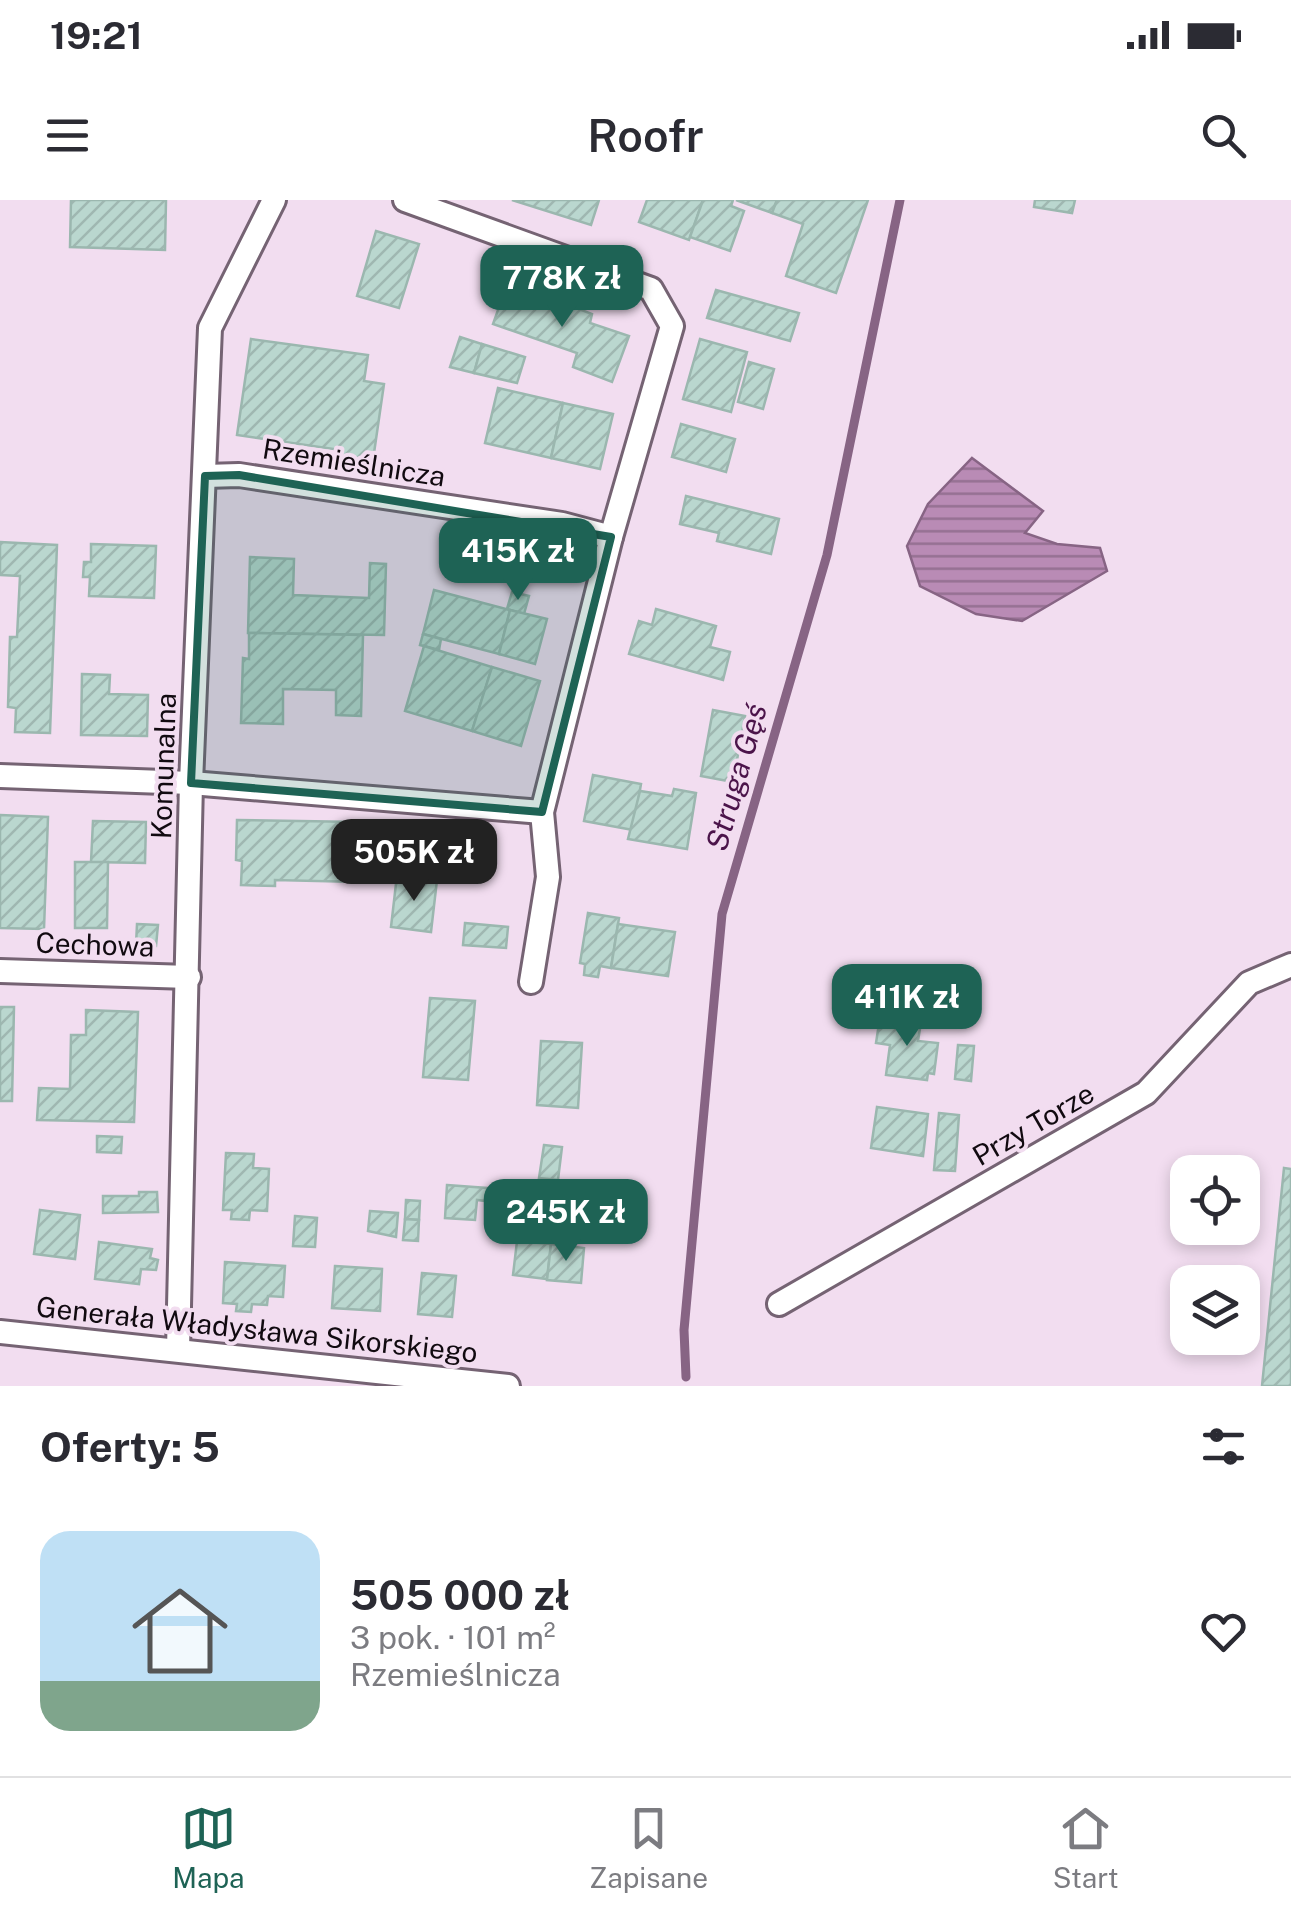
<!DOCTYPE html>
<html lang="pl">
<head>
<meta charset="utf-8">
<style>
	:root { --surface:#fff; --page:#f7f7f7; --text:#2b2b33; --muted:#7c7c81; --line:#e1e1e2; --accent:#1e6355 }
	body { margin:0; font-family:"Public Sans",sans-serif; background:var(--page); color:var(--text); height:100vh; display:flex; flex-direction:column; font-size:38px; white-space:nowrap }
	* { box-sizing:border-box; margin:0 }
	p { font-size:32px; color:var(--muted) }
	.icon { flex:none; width:55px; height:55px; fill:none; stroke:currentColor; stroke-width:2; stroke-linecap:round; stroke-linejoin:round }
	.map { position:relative; height:1186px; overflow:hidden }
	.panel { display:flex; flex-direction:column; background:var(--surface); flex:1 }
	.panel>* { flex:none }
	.buttons { position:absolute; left:1170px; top:955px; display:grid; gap:20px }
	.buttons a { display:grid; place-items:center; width:90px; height:90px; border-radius:20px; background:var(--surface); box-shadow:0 5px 15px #0003; font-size:50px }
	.price { position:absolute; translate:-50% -85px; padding:0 22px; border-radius:20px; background:var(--accent); color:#fff; font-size:32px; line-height:65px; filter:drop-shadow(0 2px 5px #0008) }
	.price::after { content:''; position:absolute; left:50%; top:60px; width:30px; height:22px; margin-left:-15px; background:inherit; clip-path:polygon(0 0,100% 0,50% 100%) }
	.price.active { background:#222; color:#fff }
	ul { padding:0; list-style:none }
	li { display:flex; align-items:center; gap:30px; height:250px; padding:0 40px }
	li+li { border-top:2px solid var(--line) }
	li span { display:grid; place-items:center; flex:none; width:280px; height:200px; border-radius:30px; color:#555 }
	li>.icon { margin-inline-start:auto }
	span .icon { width:120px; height:120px; fill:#fffc; stroke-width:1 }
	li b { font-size:42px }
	h2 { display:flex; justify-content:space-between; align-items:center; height:120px; padding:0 40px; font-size:42px }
	.status { display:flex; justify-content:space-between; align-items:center; height:70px; padding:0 50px; background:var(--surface); direction:ltr }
	.status svg { height:28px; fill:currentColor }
	header { display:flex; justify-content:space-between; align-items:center; height:130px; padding:0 40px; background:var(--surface); font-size:45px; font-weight:600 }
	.tabs { display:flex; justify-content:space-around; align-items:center; height:140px; border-top:2px solid var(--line); background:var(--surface); font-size:28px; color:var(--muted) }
	.tabs a { display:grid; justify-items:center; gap:5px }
	.tabs .active { color:var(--accent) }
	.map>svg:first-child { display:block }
	.water { fill:url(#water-rules); stroke:#876484; stroke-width:2.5 }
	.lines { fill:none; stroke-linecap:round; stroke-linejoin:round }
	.stream { stroke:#876484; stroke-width:9 }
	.building { fill:url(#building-hatch); stroke:#9bb7af; stroke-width:2.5 }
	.street-casing { stroke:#756373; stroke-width:28 }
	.street { stroke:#fff; stroke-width:22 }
	.marked { fill:#1e6355; fill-opacity:0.2; stroke:#1e6355; stroke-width:8; stroke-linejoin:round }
	.labels { text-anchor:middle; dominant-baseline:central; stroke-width:8; stroke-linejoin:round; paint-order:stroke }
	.street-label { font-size:28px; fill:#110a10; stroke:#f2ddf0 }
	.water-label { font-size:30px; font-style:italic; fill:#4b144a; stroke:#f2ddf0 }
</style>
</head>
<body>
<div class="status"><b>19:21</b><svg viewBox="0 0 49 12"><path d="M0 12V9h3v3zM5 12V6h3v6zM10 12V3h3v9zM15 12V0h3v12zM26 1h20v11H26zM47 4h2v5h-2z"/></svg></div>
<header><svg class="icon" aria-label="menu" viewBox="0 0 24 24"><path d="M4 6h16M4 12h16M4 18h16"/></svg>Roofr<svg class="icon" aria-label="search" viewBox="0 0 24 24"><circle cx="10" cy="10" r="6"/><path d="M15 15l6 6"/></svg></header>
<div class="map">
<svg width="1291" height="1186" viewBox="0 0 1291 1186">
	<defs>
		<pattern id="water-rules" width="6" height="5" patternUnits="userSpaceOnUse" patternTransform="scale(2.5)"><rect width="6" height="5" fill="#b98bb5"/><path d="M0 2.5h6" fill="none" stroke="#957092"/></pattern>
		<pattern id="building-hatch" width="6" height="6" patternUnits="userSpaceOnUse" patternTransform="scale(2.5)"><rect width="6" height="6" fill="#bad7cf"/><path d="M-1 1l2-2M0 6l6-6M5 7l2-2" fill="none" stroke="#9fb7b1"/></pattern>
	</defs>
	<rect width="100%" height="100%" fill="#f2ddf0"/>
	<polygon class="water" points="972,258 1043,311 1025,333 1057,344 1100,348 1107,371 1022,421 976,414 920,386 907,346 928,304"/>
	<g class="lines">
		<polyline class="stream" points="686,1177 684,1130 722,714 827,355 900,0"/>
	</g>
	<g class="building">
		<polygon points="71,0 166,0 165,50 70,47"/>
		<polygon points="512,0 599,0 591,25"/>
		<polygon points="647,0 703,0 689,40 639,22"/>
		<polygon points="703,0 733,0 731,6 744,11 730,51 690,37"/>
		<polygon points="736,0 777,0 772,13"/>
		<polygon points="777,0 868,0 836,93 786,76 803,24 772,13"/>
		<polygon points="1035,0 1075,0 1072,13 1034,7"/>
		<polygon points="376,31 419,44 399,108 357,96"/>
		<polygon points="508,82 592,114 590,123 629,136 612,182 573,167 577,153 493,124"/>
		<polygon points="716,90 799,113 790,141 707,118"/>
		<polygon points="460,137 482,144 474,173 450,167"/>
		<polygon points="251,139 368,155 364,181 384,184 373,260 341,256 341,250 237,235"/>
		<polygon points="700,139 747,152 731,212 683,199"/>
		<polygon points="482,144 525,157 517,183 474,173"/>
		<polygon points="749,162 774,169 763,209 738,202"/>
		<polygon points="498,188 563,203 551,258 485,243"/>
		<polygon points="563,203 613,214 600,269 551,258"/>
		<polygon points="681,224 735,239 726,272 672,257"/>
		<polygon points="686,296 779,319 771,354 717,341 719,333 680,324"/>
		<polygon points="0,342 57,345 50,533 15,532 16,508 8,507 10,437 17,437 20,376 0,375"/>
		<polygon points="91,344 156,346 154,398 89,396 90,377 83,377 84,362 91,362"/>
		<polygon points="250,357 294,359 293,395 369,398 370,363 386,364 384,435 248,433"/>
		<polygon points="434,390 510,410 499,454 423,434"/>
		<polygon points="512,392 529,396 524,414 507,409"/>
		<polygon points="656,409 716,426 710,447 730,452 723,480 629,454 639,421 652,425"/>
		<polygon points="510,410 547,419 535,464 499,454"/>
		<polygon points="249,433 363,435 361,516 336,515 336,490 283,489 283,524 241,523 243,458 249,459"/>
		<polygon points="423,434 441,439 439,450 420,445"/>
		<polygon points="424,446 492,467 472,531 405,511"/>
		<polygon points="492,467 540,481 521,546 472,531"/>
		<polygon points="82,474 110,475 109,494 148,495 147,536 81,535"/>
		<polygon points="713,510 745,516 733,582 701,576"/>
		<polygon points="593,575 641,584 633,630 584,621"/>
		<polygon points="674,589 696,593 687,649 628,639 640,591 672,596"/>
		<polygon points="0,615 48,617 44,729 0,728"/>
		<polygon points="237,620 359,622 357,682 275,680 275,686 241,685 242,661 236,660"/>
		<polygon points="93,621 146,622 145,663 91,662"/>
		<polygon points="400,633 445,639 444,650 455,651 452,671 441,670 439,680 395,675"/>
		<polygon points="75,662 108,662 107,728 75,728"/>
		<polygon points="397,675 437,680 431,732 391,727"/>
		<polygon points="588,713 619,718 611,768 600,766 598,777 584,775 585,764 580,763"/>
		<polygon points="465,723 508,727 506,748 463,745"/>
		<polygon points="137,724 158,725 156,746 136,745"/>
		<polygon points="618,724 675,732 668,776 611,768"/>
		<polygon points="430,798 475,801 468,880 423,877"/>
		<polygon points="0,807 14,807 12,901 0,901"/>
		<polygon points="86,810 138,812 134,922 37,920 39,888 70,889 71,835 86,835"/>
		<polygon points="880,817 921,822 918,841 938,843 934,874 928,873 927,880 886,875 890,845 876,843"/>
		<polygon points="541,841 582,843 578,908 537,905"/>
		<polygon points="958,845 974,846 971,881 955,879"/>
		<polygon points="877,907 928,914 923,956 871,948"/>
		<polygon points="939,913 959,915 955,971 934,970"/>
		<polygon points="97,936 122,937 121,953 97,952"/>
		<polygon points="544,945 562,947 558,980 539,978"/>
		<polygon points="226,953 254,954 253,968 269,969 267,1011 250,1010 249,1020 231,1019 232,1010 223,1010"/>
		<polygon points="1284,968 1291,969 1291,1186 1262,1186"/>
		<polygon points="447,985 487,988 486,1001 477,1000 475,1020 445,1018"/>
		<polygon points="139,992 157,992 158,1012 103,1013 103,996 139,996"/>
		<polygon points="406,1000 420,1001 419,1020 405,1019"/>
		<polygon points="40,1010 80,1015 75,1059 34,1054"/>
		<polygon points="370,1011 398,1013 396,1037 368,1031"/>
		<polygon points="295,1016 317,1018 315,1047 293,1046"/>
		<polygon points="405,1019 419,1020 418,1041 403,1040"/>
		<polygon points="517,1041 551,1044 547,1079 513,1075"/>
		<polygon points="99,1042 152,1049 150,1058 158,1060 156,1070 141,1069 139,1084 95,1079"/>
		<polygon points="551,1044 584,1048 581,1083 547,1080"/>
		<polygon points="225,1062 285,1066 283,1097 268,1096 267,1105 252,1104 251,1112 236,1111 237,1104 223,1103"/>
		<polygon points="335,1066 382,1069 380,1111 332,1108"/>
		<polygon points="422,1073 456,1076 452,1117 418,1114"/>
	</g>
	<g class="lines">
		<defs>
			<g id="street">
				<polyline points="405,0 651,89 672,126 611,337 542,612 548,677 531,782"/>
				<polyline points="205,276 239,275 562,324 611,337"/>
				<polyline points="0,576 191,583 542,612"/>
				<polyline points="0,771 189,777"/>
				<polyline points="779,1104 1146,893 1249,783 1291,765"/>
				<polyline points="0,1132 508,1186"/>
				<polyline points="178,1150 191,583 210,128 274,0"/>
			</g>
		</defs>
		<use href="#street" class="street-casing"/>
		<use href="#street" class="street"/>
	</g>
	<path class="marked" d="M239,275L611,337L542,612L191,583L205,276Z"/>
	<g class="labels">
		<g class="street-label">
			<text transform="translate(354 262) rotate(9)">Rzemieślnicza</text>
			<text transform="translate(163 566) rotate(-88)">Komunalna</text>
			<text transform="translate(95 744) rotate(2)">Cechowa</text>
			<text transform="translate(1033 924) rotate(-30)">Przy Torze</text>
			<text transform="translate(257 1129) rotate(6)">Generała Władysława Sikorskiego</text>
		</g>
		<g class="water-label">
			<text transform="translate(736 577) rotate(-74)">Struga Gęś</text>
		</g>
	</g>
</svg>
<div class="buttons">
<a><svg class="icon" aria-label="locate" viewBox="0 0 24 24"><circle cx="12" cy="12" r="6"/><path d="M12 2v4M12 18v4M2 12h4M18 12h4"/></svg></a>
<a><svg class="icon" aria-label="layers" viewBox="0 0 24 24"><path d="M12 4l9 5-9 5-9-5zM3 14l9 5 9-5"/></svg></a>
</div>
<b class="price" style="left:562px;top:130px">778K zł</b>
<b class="price" style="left:518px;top:403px">415K zł</b>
<b class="price active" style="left:414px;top:704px">505K zł</b>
<b class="price" style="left:907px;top:849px">411K zł</b>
<b class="price" style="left:566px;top:1064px">245K zł</b>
</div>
<section class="panel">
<h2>Oferty: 5<svg class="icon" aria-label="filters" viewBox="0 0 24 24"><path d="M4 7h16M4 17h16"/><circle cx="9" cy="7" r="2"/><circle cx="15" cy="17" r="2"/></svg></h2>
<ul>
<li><span style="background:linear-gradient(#bfe0f5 75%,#7fa58c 0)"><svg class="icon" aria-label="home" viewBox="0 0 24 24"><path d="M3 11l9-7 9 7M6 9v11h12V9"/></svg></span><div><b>505 000 zł</b><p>3 pok. · 101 m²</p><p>Rzemieślnicza</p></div><svg class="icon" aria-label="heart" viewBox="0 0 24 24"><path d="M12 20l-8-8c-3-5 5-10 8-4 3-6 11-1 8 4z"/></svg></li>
</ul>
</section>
<nav class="tabs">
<a class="active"><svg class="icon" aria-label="map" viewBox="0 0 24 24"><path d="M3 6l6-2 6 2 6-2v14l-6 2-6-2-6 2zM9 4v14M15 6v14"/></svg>Mapa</a>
<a><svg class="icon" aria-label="saved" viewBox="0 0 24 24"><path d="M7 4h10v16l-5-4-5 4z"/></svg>Zapisane</a>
<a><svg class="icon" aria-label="home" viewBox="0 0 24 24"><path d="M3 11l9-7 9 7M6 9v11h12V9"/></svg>Start</a>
</nav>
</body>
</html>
